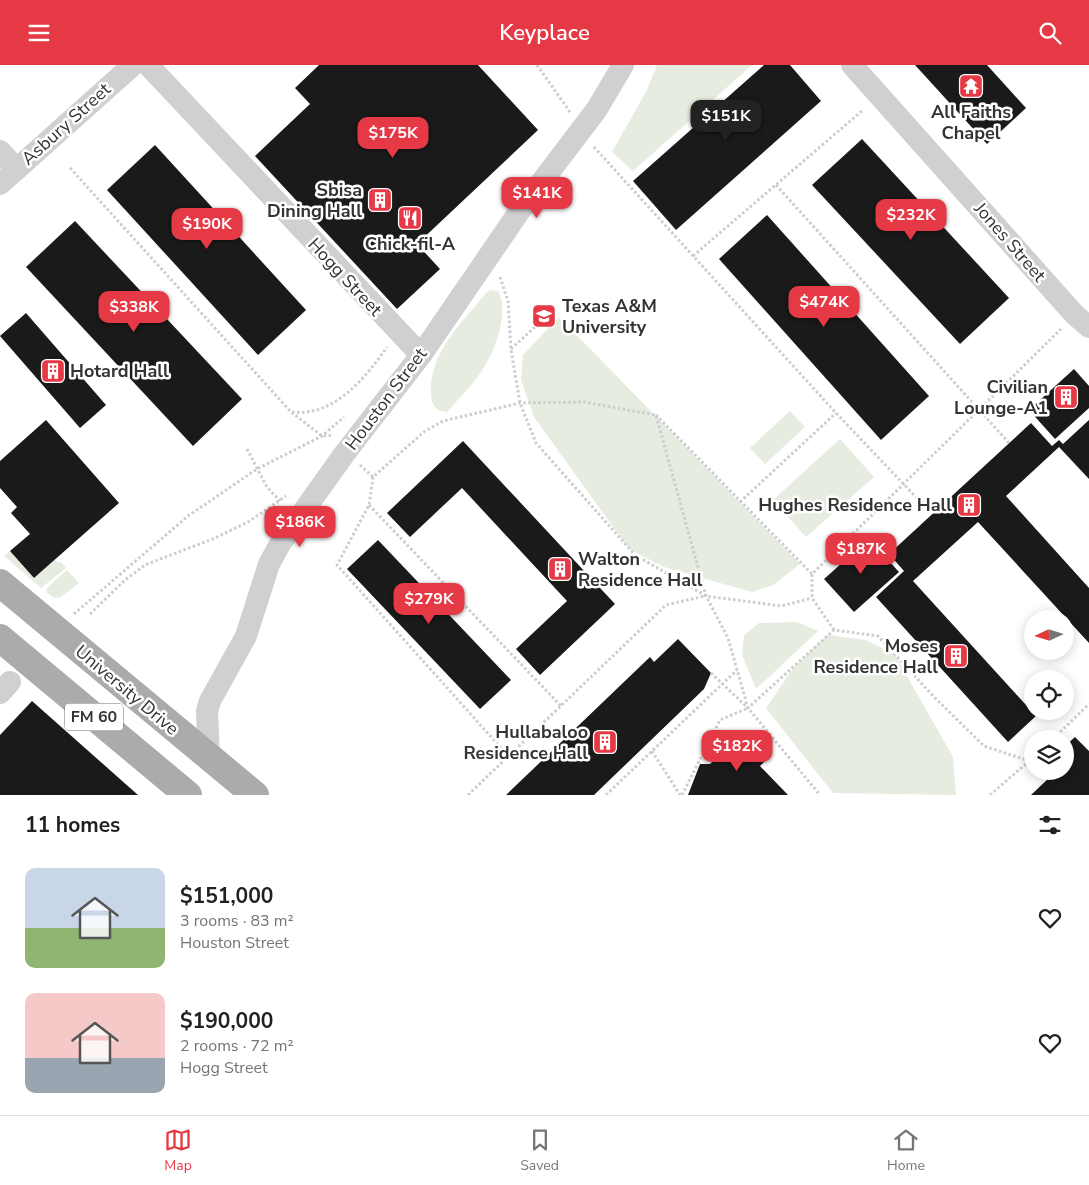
<!DOCTYPE html>
<html lang="en">
<head>
<meta charset="utf-8">
<style>
	:root { --surface:#fff; --page:#f2f2f2; --text:#202124; --muted:#757577; --line:#e0e0e0; --accent:#e63946 }
	body { margin:0; font-family:"Nunito Sans",sans-serif; background:var(--page); color:var(--text); height:100vh; display:flex; flex-direction:column; font-size:19px; white-space:nowrap }
	* { box-sizing:border-box; margin:0 }
	p { font-size:16px; color:var(--muted) }
	.icon { flex:none; width:28px; height:28px; fill:none; stroke:currentColor; stroke-width:2; stroke-linecap:round; stroke-linejoin:round }
	.map { position:relative; height:730px; overflow:hidden }
	.panel { display:flex; flex-direction:column; background:var(--surface); flex:1 }
	.panel>* { flex:none }
	.needle { width:32px; rotate:266deg }
	.fabs { position:absolute; left:1024px; top:545px; display:grid; gap:10px }
	.fabs a { display:grid; place-items:center; width:50px; height:50px; border-radius:50%; background:var(--surface); box-shadow:0 2px 12px #0003; font-size:25px }
	.price { position:absolute; translate:-50% -42px; padding:0 11px; border-radius:10px; background:var(--accent); color:#fff; font-size:16px; line-height:32px; filter:drop-shadow(0 1px 2px #0008) }
	.price::after { content:''; position:absolute; left:50%; top:30px; width:15px; height:11px; margin-left:-8px; background:inherit; clip-path:polygon(0 0,100% 0,50% 100%) }
	.price.active { background:#222; color:#fff }
	ul { padding:0; list-style:none }
	li { display:flex; align-items:center; gap:15px; height:125px; padding:0 25px }
	li span { display:grid; place-items:center; flex:none; width:140px; height:100px; border-radius:10px; color:#555 }
	li>.icon { margin-inline-start:auto }
	span .icon { width:60px; height:60px; fill:#fffc; stroke-width:1 }
	li b { font-size:21px }
	h2 { display:flex; justify-content:space-between; align-items:center; height:60px; padding:0 25px; font-size:21px }
	header { display:flex; justify-content:space-between; align-items:center; height:65px; padding:0 25px; background:var(--accent); color:#fff; font-size:22px; font-weight:600 }
	.dock { display:flex; justify-content:space-around; align-items:center; height:70px; border-top:1px solid var(--line); background:var(--surface); font-size:14px; color:var(--muted) }
	.dock a { display:grid; justify-items:center; gap:2px }
	.dock .active { color:var(--accent) }
	.map>svg:first-child { display:block }
	.green { fill:#e6ecdf }
	.building { fill:#1a1a1a }
	.lines { fill:none; stroke-linecap:round; stroke-linejoin:round }
	.path { stroke:#cdcdcd; stroke-width:3; stroke-dasharray:2.5 2.5; stroke-linecap:butt }
	.minor { stroke:#d0d0d0; stroke-width:22 }
	.major { stroke:#ababab; stroke-width:28 }
	.labels { text-anchor:middle; dominant-baseline:central; stroke-width:5; stroke-linejoin:round; paint-order:stroke }
	.shield { fill:#fff; stroke:#707070; stroke-width:1 }
	.shield-label { font-size:16px; font-weight:bold; fill:#333 }
	.poi-label { font-size:18px; font-weight:bold; fill:#333; stroke:#fff; text-anchor:end }
	.street-label { font-size:18px; fill:#333; stroke:#fff }
</style>
</head>
<body>
<header><svg class="icon" aria-label="menu" viewBox="0 0 24 24"><path d="M4 6h16M4 12h16M4 18h16"/></svg>Keyplace<svg class="icon" aria-label="search" viewBox="0 0 24 24"><circle cx="10" cy="10" r="6"/><path d="M15 15l6 6"/></svg></header>
<div class="map">
<svg width="1089" height="730" viewBox="0 0 1089 730">
	<rect width="100%" height="100%" fill="#fff"/>
	<g class="green">
		<polygon points="657,0 752,0 633,106 612,87 647,25"/>
		<path d="M491,225L498,226C509,246 497,280 486,299C477,316 460,332 447,347C436,346 432,341 431,330C428,288 462,258 487,227Z"/>
		<polygon points="559,252 800,499 773,520 752,527 664,502 629,484 534,352 521,315 523,290"/>
		<polygon points="790,346 805,362 765,399 750,383"/>
		<polygon points="840,374 874,412 806,472 773,435"/>
		<polygon points="10,486 34,513 55,495 58,498 60,496 66,503 41,523 4,491"/>
		<polygon points="67,505 79,518 61,532 54,533 46,527 48,522"/>
		<polygon points="797,557 818,566 756,624 742,590 744,570 759,558"/>
		<polygon points="828,570 866,575 895,590 953,692 956,730 833,728 766,643 794,602"/>
	</g>
	<g class="building">
		<polygon points="319,0 478,0 538,65 417,179 440,204 397,244 255,91 310,39 295,23"/>
		<polygon points="764,0 790,0 821,36 676,165 633,116"/>
		<polygon points="915,0 987,0 1026,43 987,79"/>
		<polygon points="862,74 1009,233 960,279 812,120"/>
		<polygon points="155,80 306,245 258,290 107,125"/>
		<polygon points="767,150 929,331 881,375 719,194"/>
		<polygon points="75,156 242,334 193,381 26,202"/>
		<polygon points="26,248 106,340 80,363 0,271"/>
		<polygon points="1074,304 1089,321 1089,343 1055,374 1029,345"/>
		<polygon points="46,355 119,438 34,513 10,486 30,469 11,448 17,442 0,423 0,396"/>
		<polygon points="1089,355 1089,414 1059,382 1006,431 1089,523 1089,578 978,457 913,516 1036,651 1008,677 876,532 904,506 889,489 1031,358 1052,381 1059,375 1063,379"/>
		<polygon points="463,376 615,539 540,610 516,584 567,536 462,423 410,472 387,448"/>
		<polygon points="869,474 899,507 854,547 824,514"/>
		<polygon points="378,475 511,615 480,644 347,504"/>
		<polygon points="678,574 711,608 704,624 594,730 506,730 650,592 654,597"/>
		<polygon points="32,636 138,730 0,730 0,670"/>
		<polygon points="745,666 770,691 760,701 788,730 688,730 700,699 710,699"/>
		<polygon points="1075,672 1089,686 1089,730 1031,730 1052,710 1048,706 1065,706 1065,681"/>
	</g>
	<g class="lines">
		<g class="path">
			<polyline points="537,0 570,47"/>
			<polyline points="594,82 836,348 932,449"/>
			<polyline points="70,103 291,347 322,371 333,370"/>
			<polyline points="776,120 1009,378"/>
			<polyline points="693,191 863,45"/>
			<polyline points="500,212 508,236 511,285 520,338 536,378 635,490 706,531 781,541 812,533"/>
			<polyline points="511,284 535,262 555,247"/>
			<path d="M292,347C333,352 365,314 387,282"/>
			<polyline points="656,350 812,509"/>
			<polyline points="247,384 267,422 280,436"/>
			<polyline points="360,400 373,412 425,366 443,356 520,338 584,337 656,350 706,531 728,573 748,643 820,730"/>
			<polyline points="373,412 369,440 337,500 501,683 511,689"/>
			<polyline points="740,437 836,348"/>
			<polyline points="369,440 562,642"/>
			<polyline points="74,549 188,451 257,404 322,371 344,352"/>
			<polyline points="90,549 125,515 145,500 215,473 248,457 286,431"/>
			<polyline points="834,565 812,533 812,509 1061,264"/>
			<polyline points="711,608 748,643 834,565 878,571 934,632 984,681 1029,696 1032,693"/>
			<polyline points="1053,674 1089,639"/>
			<polyline points="652,686 680,730"/>
			<polyline points="468,730 666,540 705,531"/>
			<polyline points="606,730 737,605"/>
			<polyline points="682,730 720,655 748,643"/>
			<polyline points="990,730 1028,697"/>
		</g>
		<g class="minor">
			<polyline points="148,0 421,290"/>
			<polyline points="852,0 1075,250 1089,262"/>
			<polyline points="0,86 17,104"/>
			<polyline points="0,119 133,0"/>
			<polyline points="0,628 10,617"/>
			<polyline points="209,692 207,646 210,636 246,571 269,499 280,479 345,388 421,290 521,144 597,44 623,0"/>
		</g>
		<g class="major">
			<polyline points="0,518 255,730"/>
			<polyline points="0,573 188,730"/>
		</g>
	</g>
	<defs>
		<symbol id="temple-square" viewBox="-11 -11 22 22"><rect x="-9" y="-9" width="18" height="18" rx="4" fill="#e63946" stroke="#fff"/><path d="M0-6L5-2H3V0L6.5 2.5H4V6H1.5V3h-3V6H-4V2.5H-6.5L-3 0V-2H-5Z" fill="#fff"/></symbol>
		<symbol id="building-square" viewBox="-11 -11 22 22"><rect x="-9" y="-9" width="18" height="18" rx="4" fill="#e63946" stroke="#fff"/><path d="M-4-6H4V6H1V3H-1V6H-4ZM-2.5-4.3h1.7v1.8h-1.7ZM.8-4.3h1.7v1.8H.8ZM-2.5-1h1.7V.8h-1.7ZM.8-1h1.7V.8H.8Z" fill="#fff"/></symbol>
		<symbol id="restaurant-square" viewBox="-11 -11 22 22"><rect x="-9" y="-9" width="18" height="18" rx="4" fill="#e63946" stroke="#fff"/><path d="M-5-6h1v4h1v-4h1v4h1v-4h1v5L-1.5 .5V6h-2V.5L-5-1ZM5-6V6H3V1.5H1.5Q1.5-4 5-6Z" fill="#fff"/></symbol>
		<symbol id="university-square" viewBox="-11 -11 22 22"><rect x="-9" y="-9" width="18" height="18" rx="4" fill="#e63946" stroke="#fff"/><path d="M0-5L7-2L0 1L-7-2ZM-4 1L0 2.5L4 1V4Q0 6-4 4Z" fill="#fff"/></symbol>
	</defs>
	<g fill-rule="evenodd">
		<use href="#temple-square" x="957" y="7" width="28" height="28"/>
		<use href="#building-square" x="366" y="121" width="28" height="28"/>
		<use href="#restaurant-square" x="396" y="139" width="28" height="28"/>
		<use href="#university-square" x="530" y="237" width="28" height="28"/>
		<use href="#building-square" x="39" y="292" width="28" height="28"/>
		<use href="#building-square" x="1052" y="318" width="28" height="28"/>
		<use href="#building-square" x="955" y="426" width="28" height="28"/>
		<use href="#building-square" x="546" y="490" width="28" height="28"/>
		<use href="#building-square" x="942" y="577" width="28" height="28"/>
		<use href="#building-square" x="591" y="663" width="28" height="28"/>
	</g>
	<g class="labels">
		<rect class="shield" x="65" y="638.5" width="58" height="27" rx="4"/>
		<g class="shield-label">
			<text x="94" y="652">FM 60</text>
		</g>
		<g class="poi-label">
			<text x="971" y="47" text-anchor="middle">All Faiths<tspan x="971" dy="21">Chapel</tspan></text>
			<text x="362" y="125">Sbisa<tspan x="362" dy="21">Dining Hall</tspan></text>
			<text x="410" y="179" text-anchor="middle">Chick-fil-A</text>
			<text x="562" y="241" text-anchor="start">Texas A&amp;M<tspan x="562" dy="21">University</tspan></text>
			<text x="70" y="306" text-anchor="start">Hotard Hall</text>
			<text x="1048" y="322">Civilian<tspan x="1048" dy="21">Lounge-A1</tspan></text>
			<text x="952" y="440">Hughes Residence Hall</text>
			<text x="578" y="494" text-anchor="start">Walton<tspan x="578" dy="21">Residence Hall</tspan></text>
			<text x="938" y="581">Moses<tspan x="938" dy="21">Residence Hall</tspan></text>
			<text x="588" y="667">Hullabaloo<tspan x="588" dy="21">Residence Hall</tspan></text>
		</g>
		<g class="street-label">
			<text transform="translate(66 59) rotate(-42)">Asbury Street</text>
			<text transform="translate(1010 177) rotate(49)">Jones Street</text>
			<text transform="translate(345 212) rotate(47)">Hogg Street</text>
			<text transform="translate(386 334) rotate(-53)">Houston Street</text>
			<text transform="translate(127 625) rotate(40)">University Drive</text>
		</g>
	</g>
</svg>
<div class="fabs">
<a><svg class="needle" viewBox="-14 -14 28 28"><path d="M0-13l5 13h-10z" fill="#e53935"/><path d="M0 13l5-13h-10z" fill="#757577"/></svg></a>
<a><svg class="icon" aria-label="locate" viewBox="0 0 24 24"><circle cx="12" cy="12" r="6"/><path d="M12 2v4M12 18v4M2 12h4M18 12h4"/></svg></a>
<a><svg class="icon" aria-label="layers" viewBox="0 0 24 24"><path d="M12 4l9 5-9 5-9-5zM3 14l9 5 9-5"/></svg></a>
</div>
<b class="price active" style="left:726px;top:77px">$151K</b>
<b class="price" style="left:393px;top:94px">$175K</b>
<b class="price" style="left:537px;top:154px">$141K</b>
<b class="price" style="left:911px;top:176px">$232K</b>
<b class="price" style="left:207px;top:185px">$190K</b>
<b class="price" style="left:824px;top:263px">$474K</b>
<b class="price" style="left:134px;top:268px">$338K</b>
<b class="price" style="left:300px;top:483px">$186K</b>
<b class="price" style="left:861px;top:510px">$187K</b>
<b class="price" style="left:429px;top:560px">$279K</b>
<b class="price" style="left:737px;top:707px">$182K</b>
</div>
<section class="panel">
<h2>11 homes<svg class="icon" aria-label="filters" viewBox="0 0 24 24"><path d="M4 7h16M4 17h16"/><circle cx="9" cy="7" r="2"/><circle cx="15" cy="17" r="2"/></svg></h2>
<ul>
<li><span style="background:linear-gradient(#c9d6e8 60%,#8fb573 0)"><svg class="icon" aria-label="home" viewBox="0 0 24 24"><path d="M3 11l9-7 9 7M6 9v11h12V9"/></svg></span><div><b>$151,000</b><p>3 rooms · 83 m²</p><p>Houston Street</p></div><svg class="icon" aria-label="heart" viewBox="0 0 24 24"><path d="M12 20l-8-8c-3-5 5-10 8-4 3-6 11-1 8 4z"/></svg></li>
<li><span style="background:linear-gradient(#f6c9c9 65%,#9aa5b1 0)"><svg class="icon" aria-label="home" viewBox="0 0 24 24"><path d="M3 11l9-7 9 7M6 9v11h12V9"/></svg></span><div><b>$190,000</b><p>2 rooms · 72 m²</p><p>Hogg Street</p></div><svg class="icon" aria-label="heart" viewBox="0 0 24 24"><path d="M12 20l-8-8c-3-5 5-10 8-4 3-6 11-1 8 4z"/></svg></li>
</ul>
</section>
<nav class="dock">
<a class="active"><svg class="icon" aria-label="map" viewBox="0 0 24 24"><path d="M3 6l6-2 6 2 6-2v14l-6 2-6-2-6 2zM9 4v14M15 6v14"/></svg>Map</a>
<a><svg class="icon" aria-label="saved" viewBox="0 0 24 24"><path d="M7 4h10v16l-5-4-5 4z"/></svg>Saved</a>
<a><svg class="icon" aria-label="home" viewBox="0 0 24 24"><path d="M3 11l9-7 9 7M6 9v11h12V9"/></svg>Home</a>
</nav>
</body>
</html>
